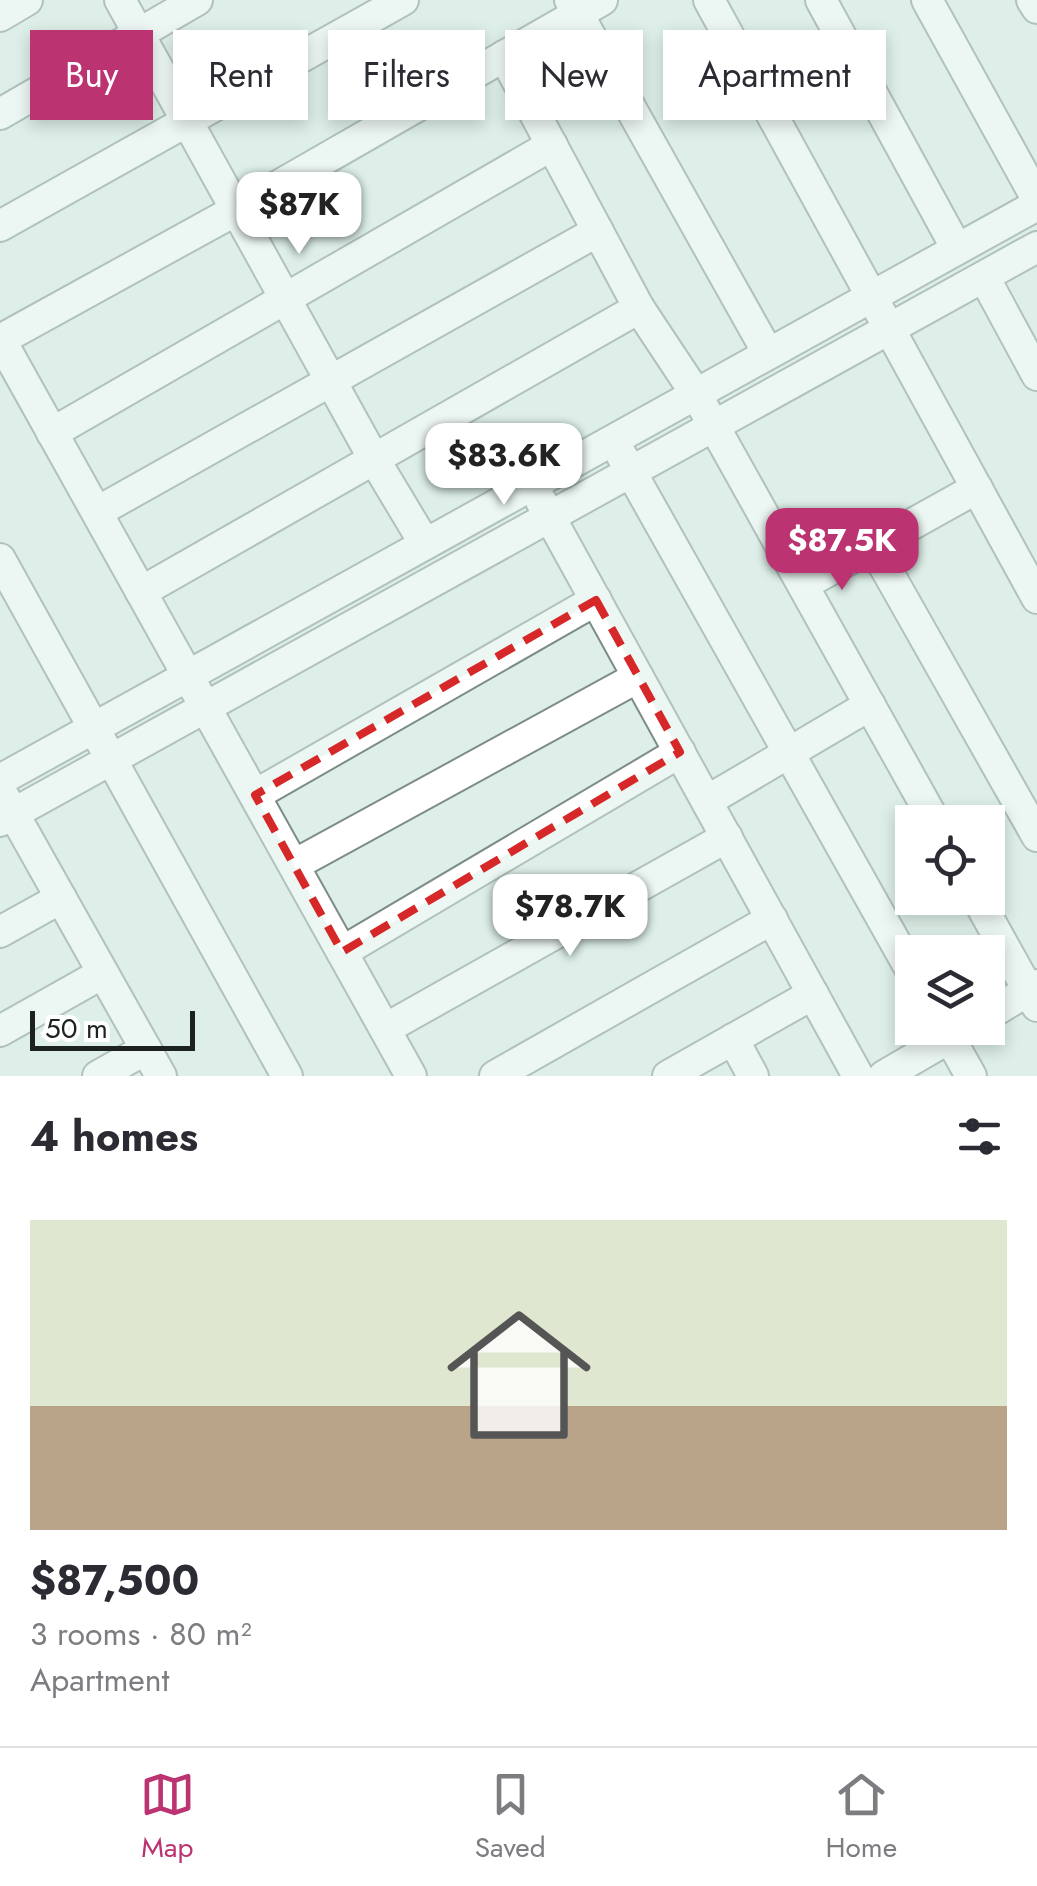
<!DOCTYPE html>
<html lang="en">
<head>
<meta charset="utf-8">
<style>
	:root { --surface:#fff; --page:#f2f2f3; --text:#2b2b33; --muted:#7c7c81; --line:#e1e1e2; --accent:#bb3371 }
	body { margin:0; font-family:Jost,sans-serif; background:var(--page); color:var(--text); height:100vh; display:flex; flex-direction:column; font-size:38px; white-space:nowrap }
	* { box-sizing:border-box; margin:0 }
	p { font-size:32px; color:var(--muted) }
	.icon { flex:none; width:55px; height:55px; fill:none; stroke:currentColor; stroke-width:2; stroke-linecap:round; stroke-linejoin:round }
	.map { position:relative; height:1076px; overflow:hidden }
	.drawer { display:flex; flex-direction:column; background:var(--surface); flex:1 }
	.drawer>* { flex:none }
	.top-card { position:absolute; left:30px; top:30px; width:978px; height:90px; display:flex; gap:20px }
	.fabs { position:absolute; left:895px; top:805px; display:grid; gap:20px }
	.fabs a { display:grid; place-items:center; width:110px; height:110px; border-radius:0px; background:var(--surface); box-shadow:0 5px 15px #0003; font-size:50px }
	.scale { position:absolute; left:30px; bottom:25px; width:165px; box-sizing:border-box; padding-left:10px; border:5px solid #1b221f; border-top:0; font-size:28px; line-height:35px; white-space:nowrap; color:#1b221f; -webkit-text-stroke:8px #fff; paint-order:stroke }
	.price { position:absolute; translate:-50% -85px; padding:0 22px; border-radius:20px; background:#fff; color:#222; font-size:32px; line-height:65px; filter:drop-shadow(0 2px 5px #0008) }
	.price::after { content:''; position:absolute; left:50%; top:60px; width:30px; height:22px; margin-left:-15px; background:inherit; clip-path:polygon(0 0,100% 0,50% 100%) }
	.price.selected { background:var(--accent); color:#fff }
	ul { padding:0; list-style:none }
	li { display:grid; align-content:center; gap:20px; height:530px; padding:0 30px }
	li+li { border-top:2px solid var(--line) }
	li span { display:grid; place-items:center; height:310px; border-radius:0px; color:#555 }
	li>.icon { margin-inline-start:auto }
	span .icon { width:180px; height:180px; fill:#fffc; stroke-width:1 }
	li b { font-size:42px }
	h2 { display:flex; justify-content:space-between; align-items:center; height:120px; padding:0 30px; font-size:42px }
	.chip { padding:0 35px; border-radius:0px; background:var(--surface); box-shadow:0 5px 15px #0003; font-size:35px; line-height:90px }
	.chip.selected { background:var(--accent); color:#fff }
	.dock { display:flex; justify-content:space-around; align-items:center; height:140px; border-top:2px solid var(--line); background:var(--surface); font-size:28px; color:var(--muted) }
	.dock a { display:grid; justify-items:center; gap:5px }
	.dock .selected { color:var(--accent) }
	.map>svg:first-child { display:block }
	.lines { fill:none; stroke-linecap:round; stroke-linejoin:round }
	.minor-casing { stroke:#7d8d86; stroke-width:34 }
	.minor { stroke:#fff; stroke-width:30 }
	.marked { fill:none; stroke:#d62828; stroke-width:8; stroke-dasharray:20 12; stroke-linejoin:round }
</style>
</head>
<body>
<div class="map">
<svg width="1037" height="1076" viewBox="0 0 1037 1076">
	<rect width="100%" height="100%" fill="#ddefe8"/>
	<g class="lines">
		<defs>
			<g id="minor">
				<polyline points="120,0 374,459 425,544"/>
				<polyline points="570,0 768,353"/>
				<polyline points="709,0 1037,598"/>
				<polyline points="821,0 957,249"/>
				<polyline points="927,0 1037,199"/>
				<polyline points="1032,0 1037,8"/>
				<polyline points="0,16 27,0"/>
				<polyline points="504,56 639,308"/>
				<polyline points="0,114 197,0"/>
				<polyline points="0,226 403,0"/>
				<polyline points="984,277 1037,375"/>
				<polyline points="0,339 411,1076"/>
				<polyline points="0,340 238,209 602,0"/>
				<polyline points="52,433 552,145"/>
				<polyline points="622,456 912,972"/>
				<polyline points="977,488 873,546 1037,836"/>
				<polyline points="541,501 858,1076"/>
				<polyline points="97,512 598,231"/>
				<polyline points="0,559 287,1076"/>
				<polyline points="803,585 873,546"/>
				<polyline points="141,592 639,308 696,394 935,822"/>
				<polyline points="0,780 1037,205"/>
				<polyline points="3,795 161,1076"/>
				<polyline points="255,795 596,600"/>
				<polyline points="707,801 870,705"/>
				<polyline points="0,821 1037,247"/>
				<polyline points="294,865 638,677"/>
				<polyline points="977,898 1037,1006"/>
				<polyline points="0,932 61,898"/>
				<polyline points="342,952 680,752"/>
				<polyline points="988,1015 1037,985"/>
				<polyline points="944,1028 971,1076"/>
				<polyline points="385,1029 727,837"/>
				<polyline points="0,1031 103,973"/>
				<polyline points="733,1039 753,1076"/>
				<polyline points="98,1076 146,1049"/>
				<polyline points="495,1076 772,919"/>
				<polyline points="668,1076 813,994"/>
				<polyline points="884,1076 966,1028"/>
			</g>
		</defs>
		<use href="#minor" class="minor-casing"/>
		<use href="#minor" class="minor"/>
	</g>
	<path d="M0 0H1037V1076H0ZM596,600L680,752L342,952L255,795Z" fill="#ddefe8" fill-opacity=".55" fill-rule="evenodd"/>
	<path class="marked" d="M596,600L680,752L342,952L255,795Z"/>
</svg>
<div class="fabs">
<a><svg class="icon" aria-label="locate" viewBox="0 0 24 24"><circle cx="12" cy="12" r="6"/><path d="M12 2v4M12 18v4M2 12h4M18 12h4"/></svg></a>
<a><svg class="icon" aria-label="layers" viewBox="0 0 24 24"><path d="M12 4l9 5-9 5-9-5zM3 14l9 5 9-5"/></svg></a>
</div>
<div class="scale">50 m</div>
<b class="price" style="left:299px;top:257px">$87K</b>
<b class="price" style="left:504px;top:508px">$83.6K</b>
<b class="price selected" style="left:842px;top:593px">$87.5K</b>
<b class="price" style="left:570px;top:959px">$78.7K</b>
<div class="top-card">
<a class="chip selected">Buy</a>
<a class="chip">Rent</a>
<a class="chip">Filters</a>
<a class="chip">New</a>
<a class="chip">Apartment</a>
</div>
</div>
<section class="drawer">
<h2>4 homes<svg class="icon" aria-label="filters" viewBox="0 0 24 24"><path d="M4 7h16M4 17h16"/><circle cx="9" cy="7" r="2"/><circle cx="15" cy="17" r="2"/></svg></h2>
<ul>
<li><span style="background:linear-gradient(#dfe7d0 60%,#b9a48a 0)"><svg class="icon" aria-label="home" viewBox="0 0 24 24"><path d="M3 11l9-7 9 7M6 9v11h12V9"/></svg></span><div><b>$87,500</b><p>3 rooms · 80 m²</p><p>Apartment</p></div></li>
</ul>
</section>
<nav class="dock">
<a class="selected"><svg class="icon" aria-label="map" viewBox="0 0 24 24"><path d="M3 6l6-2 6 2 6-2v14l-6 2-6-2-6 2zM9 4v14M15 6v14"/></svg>Map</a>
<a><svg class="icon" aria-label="saved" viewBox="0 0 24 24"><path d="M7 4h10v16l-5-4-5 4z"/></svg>Saved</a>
<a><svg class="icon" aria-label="home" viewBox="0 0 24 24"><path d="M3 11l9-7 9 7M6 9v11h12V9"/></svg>Home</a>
</nav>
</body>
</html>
